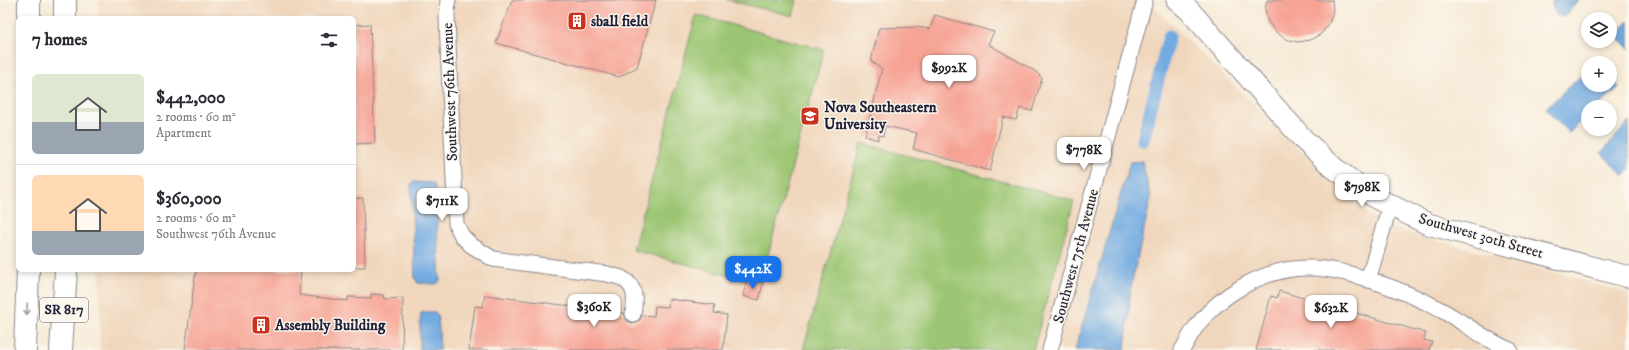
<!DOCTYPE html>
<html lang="en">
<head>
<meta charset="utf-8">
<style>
	:root { --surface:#fff; --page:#f7f7f7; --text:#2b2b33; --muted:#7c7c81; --line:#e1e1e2; --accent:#1a73e8 }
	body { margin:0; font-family:"IM FELL DW Pica",serif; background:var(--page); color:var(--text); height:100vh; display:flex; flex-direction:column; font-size:15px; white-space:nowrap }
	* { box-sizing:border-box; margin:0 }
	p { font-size:13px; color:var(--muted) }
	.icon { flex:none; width:22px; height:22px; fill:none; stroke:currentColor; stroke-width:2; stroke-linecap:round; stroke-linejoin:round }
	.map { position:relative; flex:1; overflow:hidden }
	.sheet { position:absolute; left:16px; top:16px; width:340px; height:256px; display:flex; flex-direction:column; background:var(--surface); border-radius:6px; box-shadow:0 2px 6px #0003 }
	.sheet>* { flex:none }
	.buttons { position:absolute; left:1581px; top:12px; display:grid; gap:8px }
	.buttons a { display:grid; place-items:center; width:36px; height:36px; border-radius:50%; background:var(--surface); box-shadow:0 2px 6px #0003; font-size:20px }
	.price { position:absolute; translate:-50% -34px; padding:0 9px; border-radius:8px; background:#fff; color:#222; font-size:13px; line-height:26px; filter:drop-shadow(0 1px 2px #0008) }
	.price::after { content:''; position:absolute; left:50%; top:24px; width:12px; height:9px; margin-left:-6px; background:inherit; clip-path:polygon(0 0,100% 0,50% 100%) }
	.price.selected { background:var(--accent); color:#fff }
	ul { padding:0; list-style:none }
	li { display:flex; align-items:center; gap:12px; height:100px; padding:0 16px }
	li+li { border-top:1px solid var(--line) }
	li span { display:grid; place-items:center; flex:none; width:112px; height:80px; border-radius:6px; color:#555 }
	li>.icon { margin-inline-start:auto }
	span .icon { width:48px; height:48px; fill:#fffc; stroke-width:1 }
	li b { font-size:17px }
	h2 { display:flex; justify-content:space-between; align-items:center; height:48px; padding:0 16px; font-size:17px }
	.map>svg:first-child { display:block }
	.built { fill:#f0d6bc }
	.green { fill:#9cc673; stroke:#5f7457 }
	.water { fill:#72aae1; stroke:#4a668e }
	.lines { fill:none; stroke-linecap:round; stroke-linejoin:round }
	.canal { stroke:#72aae1; stroke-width:13 }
	.building { fill:#f6a394 }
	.street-casing { stroke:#8c868a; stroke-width:17 }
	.secondary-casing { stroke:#8c868a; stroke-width:23 }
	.primary-casing { stroke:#8c868a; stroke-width:24 }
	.street { stroke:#fff; stroke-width:15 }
	.secondary { stroke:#fff; stroke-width:21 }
	.primary { stroke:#fff; stroke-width:22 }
	.oneway { stroke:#9c9ca7 }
	.labels { text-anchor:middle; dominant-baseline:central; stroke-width:3; stroke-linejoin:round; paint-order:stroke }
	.shield { fill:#fbf7ec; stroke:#636270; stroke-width:1 }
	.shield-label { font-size:14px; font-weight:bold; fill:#22223b }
	.poi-label { font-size:15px; font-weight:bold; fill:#22223b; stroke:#fbf7ec; text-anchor:start }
	.street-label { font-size:15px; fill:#22223b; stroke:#fbf7ec }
</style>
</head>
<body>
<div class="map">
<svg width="1629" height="350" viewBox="0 0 1629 350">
	<rect width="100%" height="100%" fill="#fbf7ec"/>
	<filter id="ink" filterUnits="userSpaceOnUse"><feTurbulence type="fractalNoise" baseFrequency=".025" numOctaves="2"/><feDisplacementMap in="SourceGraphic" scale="8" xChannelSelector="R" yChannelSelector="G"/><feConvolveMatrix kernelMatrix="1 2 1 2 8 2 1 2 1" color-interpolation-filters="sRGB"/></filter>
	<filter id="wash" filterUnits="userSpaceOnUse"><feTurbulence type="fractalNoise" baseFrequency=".012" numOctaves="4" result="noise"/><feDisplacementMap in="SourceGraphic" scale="16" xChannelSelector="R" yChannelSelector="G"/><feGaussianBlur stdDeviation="0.9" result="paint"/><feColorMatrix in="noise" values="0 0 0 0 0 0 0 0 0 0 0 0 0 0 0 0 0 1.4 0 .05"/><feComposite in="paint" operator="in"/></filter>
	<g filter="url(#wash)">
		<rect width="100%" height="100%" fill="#f7ebd8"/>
		<polygon class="built" points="99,0 1146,0 1367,214 1402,231 1629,293 1629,350 100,350 100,270 354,270 354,18 99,18"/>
		<g class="green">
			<polygon points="727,0 797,0 793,16"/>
			<polygon points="696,15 824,50 760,284 633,250"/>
			<polygon points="861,143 1074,201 1033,350 803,350"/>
		</g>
		<g class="water">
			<polygon points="1553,0 1579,0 1564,17 1556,15 1552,5"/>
			<polygon points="1629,21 1629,49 1615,35"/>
			<polygon points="1588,69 1588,85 1610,85 1610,78 1619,87 1597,107 1588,107 1588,115 1569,133 1545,109"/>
			<polygon points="1629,122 1629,170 1624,176 1601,153"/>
			<polygon points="1142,161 1151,198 1131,286 1125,350 1075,350 1130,162"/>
			<polygon points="413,182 433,183 435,188 440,281 436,284 418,283 415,279 411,185"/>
			<polygon points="427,312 435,312 438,315 440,350 420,350 420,322 421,313"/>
		</g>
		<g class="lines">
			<polyline class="canal" points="1143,140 1169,36"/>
		</g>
		<g id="blocks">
			<g class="building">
				<polygon points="512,0 656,0 637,67 619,77 496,43"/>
				<polygon points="1267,0 1332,0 1333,12 1329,24 1321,34 1310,40 1298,42 1286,39 1276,32 1268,22 1265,10"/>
				<polygon points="935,15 994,32 988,44 1035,71 1042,78 1032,111 1020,108 1016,120 1003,117 990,171 913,149 917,133 885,126 883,136 878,135 878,140 865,136 882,69 871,61 879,28 917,27 930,29"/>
				<polygon points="370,24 375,143 354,144 354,25"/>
				<polygon points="363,198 365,267 354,267 354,199"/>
				<polygon points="196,270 301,270 299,295 348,301 348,297 371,298 371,294 384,295 385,299 403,298 402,350 185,350"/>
				<polygon points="747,279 763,283 759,300 743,296"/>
				<polygon points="1279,291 1426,333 1424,340 1432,342 1429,350 1256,350 1271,296 1277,298"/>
				<polygon points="485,295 624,313 627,321 632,323 640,320 642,315 654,316 655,306 668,307 669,299 715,305 714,313 727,315 723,350 469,350 475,306 483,307"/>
			</g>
		</g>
	</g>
	<g filter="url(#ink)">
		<use href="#blocks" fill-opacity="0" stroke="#8c868a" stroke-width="1"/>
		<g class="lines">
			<defs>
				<g id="street">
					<path d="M448,0L447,16L448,44L456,224L462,236L471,245L493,259L607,274C612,276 619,276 623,279C637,287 635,301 633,314"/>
					<polyline points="1368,280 1390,205"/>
					<polyline points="1050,350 1145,0"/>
					<path d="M1182,350C1186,344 1189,337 1193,331C1218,295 1266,266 1312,268C1349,269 1408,292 1441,310C1464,322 1485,340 1510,350"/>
				</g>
				<polyline id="secondary" points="1177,0 1189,10 1304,140 1334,168 1376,198 1428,224 1629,277"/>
				<g id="primary">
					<polyline points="29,0 29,18"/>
					<polyline points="65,0 65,18"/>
					<polyline points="25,350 28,270"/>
					<polyline points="61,350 66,270"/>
				</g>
			</defs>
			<use href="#street" class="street-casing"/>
			<use href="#secondary" class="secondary-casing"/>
			<use href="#primary" class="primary-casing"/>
			<use href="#street" class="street"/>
			<use href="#secondary" class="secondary"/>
			<use href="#primary" class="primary"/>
		</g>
		<defs><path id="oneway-shaft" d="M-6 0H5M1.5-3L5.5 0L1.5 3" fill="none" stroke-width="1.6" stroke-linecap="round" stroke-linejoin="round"/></defs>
		<use class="oneway" href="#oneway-shaft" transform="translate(27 309) rotate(92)"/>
	</g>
	<defs>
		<symbol id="building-square" viewBox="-11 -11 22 22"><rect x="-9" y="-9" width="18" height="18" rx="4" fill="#c8321e" stroke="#fbf7ec"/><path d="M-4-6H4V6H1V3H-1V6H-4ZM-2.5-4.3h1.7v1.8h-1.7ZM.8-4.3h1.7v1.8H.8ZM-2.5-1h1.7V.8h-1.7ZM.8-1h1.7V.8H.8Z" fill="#fff"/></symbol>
		<symbol id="university-square" viewBox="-11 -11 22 22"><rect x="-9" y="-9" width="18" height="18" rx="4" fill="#c8321e" stroke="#fbf7ec"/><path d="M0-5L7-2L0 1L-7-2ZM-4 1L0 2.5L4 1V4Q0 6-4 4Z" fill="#fff"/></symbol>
	</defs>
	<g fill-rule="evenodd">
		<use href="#building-square" x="566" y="10" width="22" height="22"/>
		<use href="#university-square" x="799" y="105" width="22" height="22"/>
		<use href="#building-square" x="250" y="314" width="22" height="22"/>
	</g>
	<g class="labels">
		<rect class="shield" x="40" y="298" width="48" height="24" rx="3"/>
		<g class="shield-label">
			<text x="64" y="310">SR 817</text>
		</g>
		<g class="poi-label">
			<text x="591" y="21">sball field</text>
			<text x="824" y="107">Nova Southeastern<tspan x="824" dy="17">University</tspan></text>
			<text x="275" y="325">Assembly Building</text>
		</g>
		<g class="street-label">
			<text transform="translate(450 92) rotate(-92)">Southwest 76th Avenue</text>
			<text transform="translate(1481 236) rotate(16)">Southwest 30th Street</text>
			<text transform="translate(1076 256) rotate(-75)">Southwest 75th Avenue</text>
		</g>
	</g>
</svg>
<div class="buttons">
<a><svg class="icon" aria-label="layers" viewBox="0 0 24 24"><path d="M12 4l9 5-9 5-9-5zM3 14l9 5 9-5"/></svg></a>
<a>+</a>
<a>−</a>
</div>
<b class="price" style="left:949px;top:89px">$992K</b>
<b class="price" style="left:1084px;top:171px">$778K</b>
<b class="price" style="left:1362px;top:208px">$798K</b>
<b class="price" style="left:442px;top:222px">$711K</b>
<b class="price selected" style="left:753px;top:290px">$442K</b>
<b class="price" style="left:594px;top:328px">$360K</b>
<b class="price" style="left:1331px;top:329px">$632K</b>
<section class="sheet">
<h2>7 homes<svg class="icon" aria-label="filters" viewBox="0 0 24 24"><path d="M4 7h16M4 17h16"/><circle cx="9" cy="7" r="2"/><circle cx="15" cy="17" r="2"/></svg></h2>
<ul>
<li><span style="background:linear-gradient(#dfe7d0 60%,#9aa5b1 0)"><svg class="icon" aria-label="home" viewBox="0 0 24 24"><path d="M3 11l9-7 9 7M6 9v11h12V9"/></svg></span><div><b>$442,000</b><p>2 rooms · 60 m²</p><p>Apartment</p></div></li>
<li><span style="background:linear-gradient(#ffd9b3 70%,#9aa5b1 0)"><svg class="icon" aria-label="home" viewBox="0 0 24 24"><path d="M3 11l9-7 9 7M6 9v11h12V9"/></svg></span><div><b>$360,000</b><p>2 rooms · 60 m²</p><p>Southwest 76th Avenue</p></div></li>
</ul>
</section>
</div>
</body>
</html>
